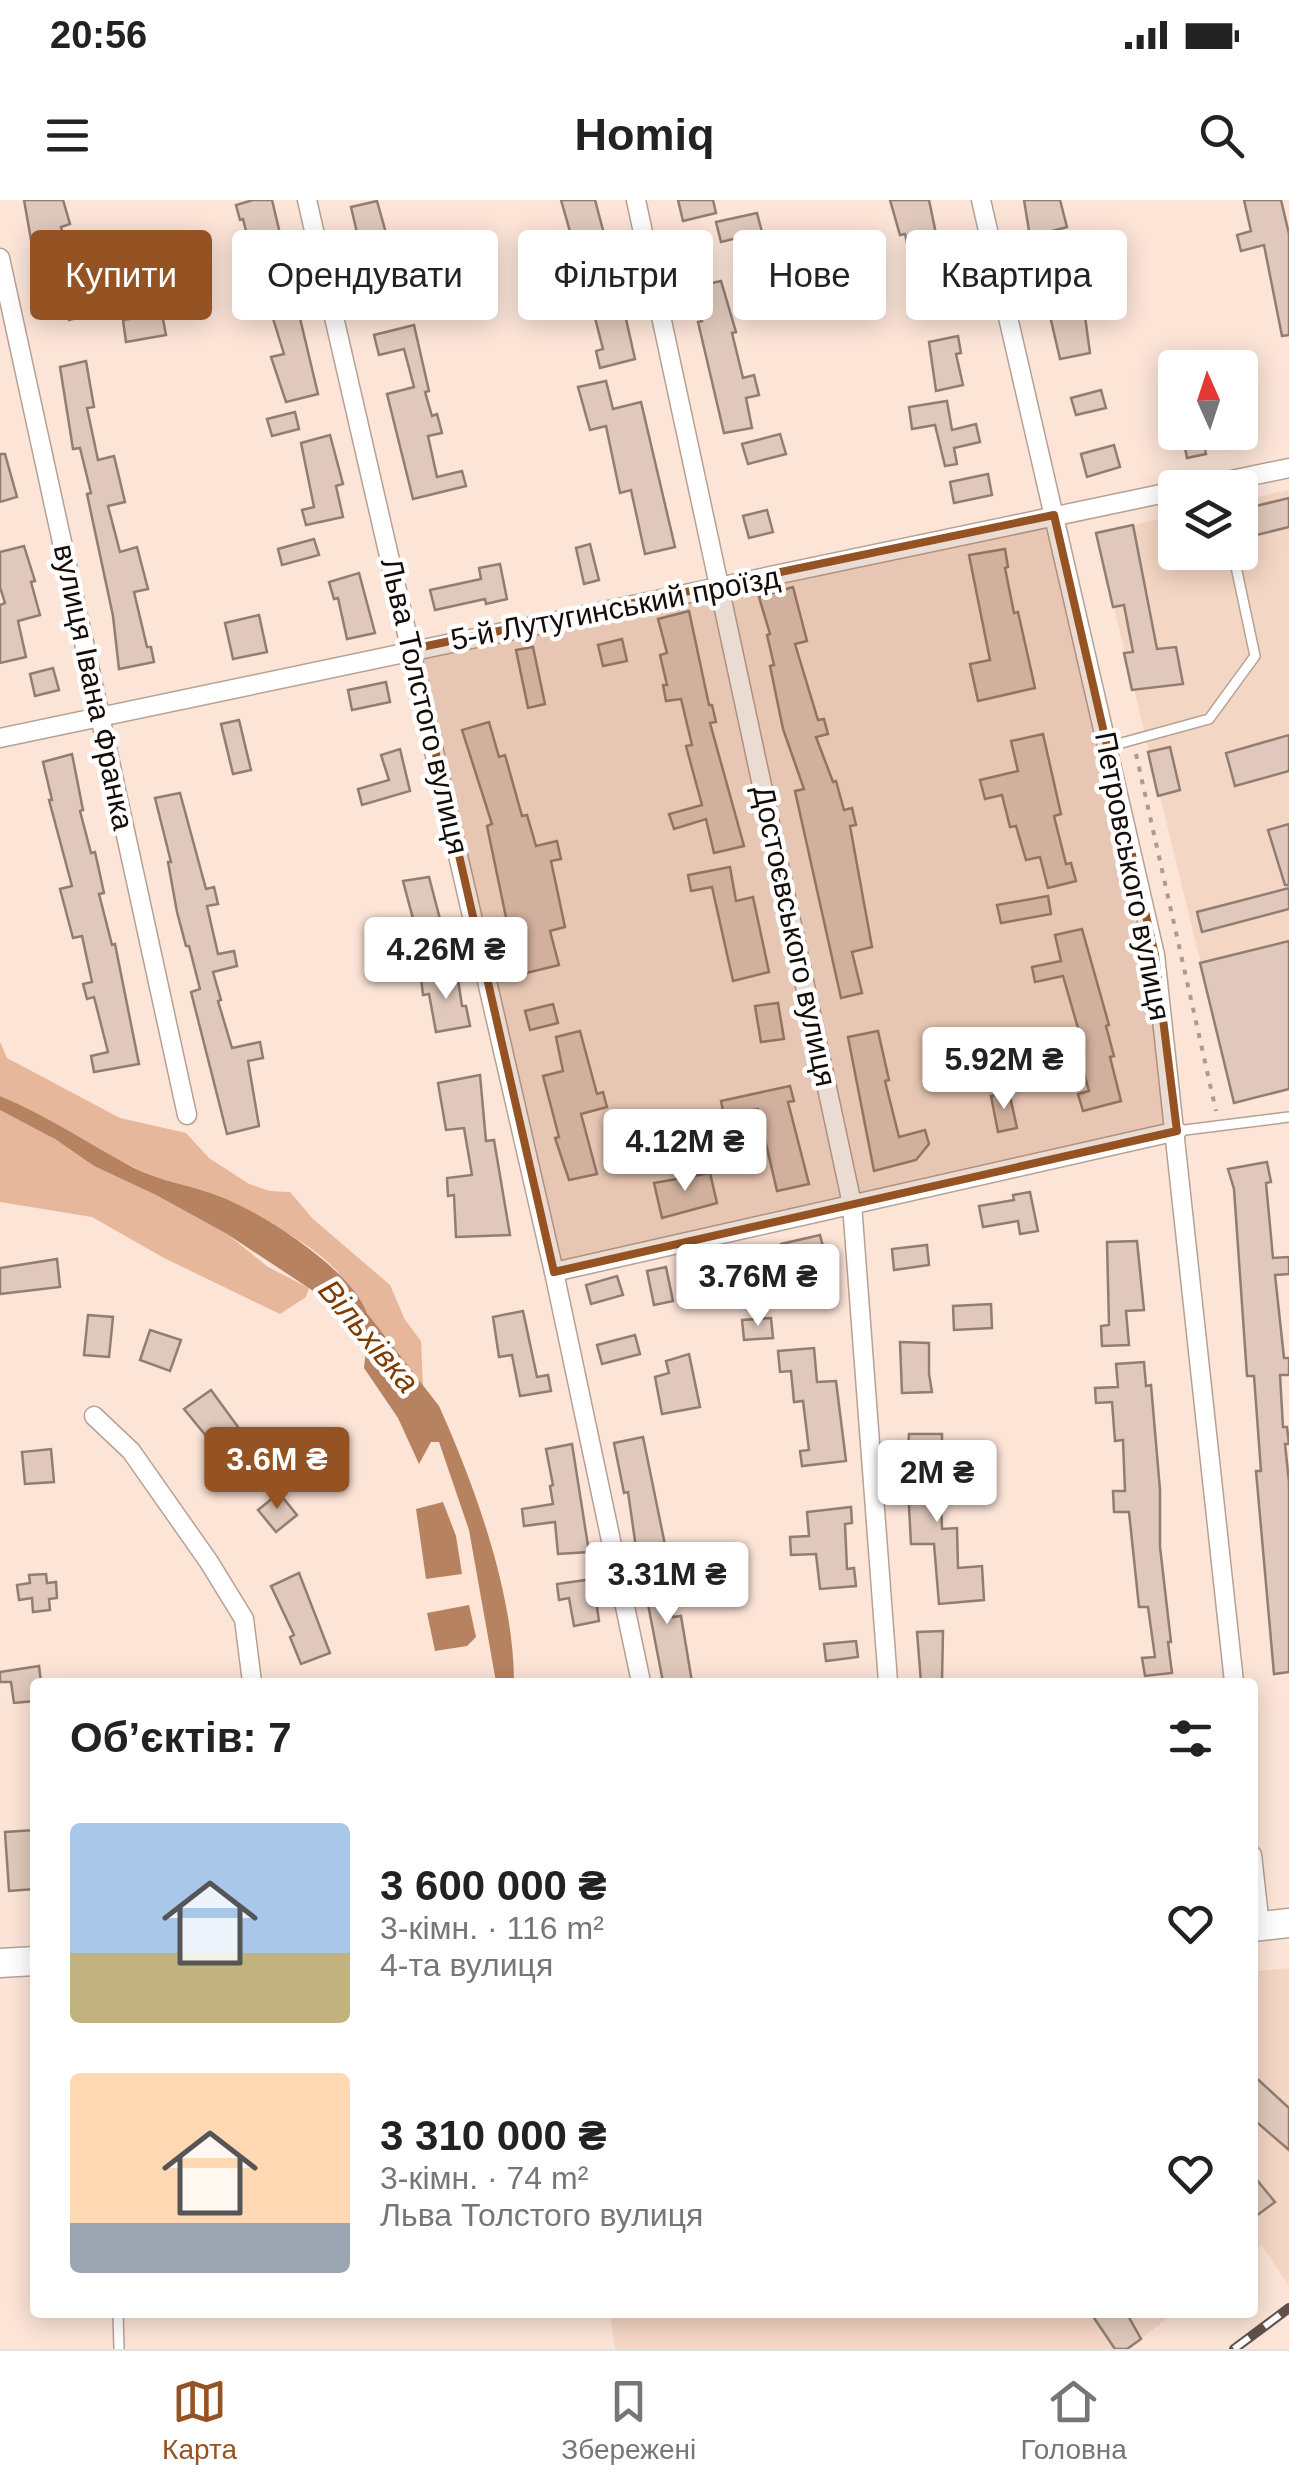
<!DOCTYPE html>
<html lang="uk">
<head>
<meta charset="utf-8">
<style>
	:root { --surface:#fff; --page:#f2f2f2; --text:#222; --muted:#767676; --line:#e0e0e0; --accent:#955222 }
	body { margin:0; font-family:Helvetica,sans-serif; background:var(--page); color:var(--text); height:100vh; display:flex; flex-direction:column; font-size:38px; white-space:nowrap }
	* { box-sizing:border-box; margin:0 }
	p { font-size:32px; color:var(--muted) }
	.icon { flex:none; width:55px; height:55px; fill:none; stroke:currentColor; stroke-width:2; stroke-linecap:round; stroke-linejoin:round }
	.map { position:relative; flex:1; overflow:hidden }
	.sheet { position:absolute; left:30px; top:1478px; width:1228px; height:640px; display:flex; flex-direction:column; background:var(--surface); border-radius:10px; box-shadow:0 5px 25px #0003 }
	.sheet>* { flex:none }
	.top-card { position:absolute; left:30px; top:30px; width:1230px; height:90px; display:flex; gap:20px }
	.needle { width:65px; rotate:357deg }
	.fabs { position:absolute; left:1158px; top:150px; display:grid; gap:20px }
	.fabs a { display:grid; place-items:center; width:100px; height:100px; border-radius:10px; background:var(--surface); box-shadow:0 5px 25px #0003; font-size:50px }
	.price { position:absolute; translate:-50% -85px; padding:0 22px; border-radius:10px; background:#fff; color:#222; font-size:32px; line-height:65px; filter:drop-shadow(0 2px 5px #0008) }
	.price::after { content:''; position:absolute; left:50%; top:60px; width:30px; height:22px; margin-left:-15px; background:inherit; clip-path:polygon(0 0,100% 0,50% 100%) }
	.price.selected { background:var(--accent); color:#fff }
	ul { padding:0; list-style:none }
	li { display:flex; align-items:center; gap:30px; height:250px; padding:0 40px }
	li span { display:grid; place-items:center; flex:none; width:280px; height:200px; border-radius:10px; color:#555 }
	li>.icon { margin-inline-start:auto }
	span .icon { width:120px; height:120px; fill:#fffc; stroke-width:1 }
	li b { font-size:42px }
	h2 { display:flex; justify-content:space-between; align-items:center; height:120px; padding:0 40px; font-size:42px }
	.tag { padding:0 35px; border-radius:10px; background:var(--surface); box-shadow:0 5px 25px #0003; font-size:35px; line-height:90px }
	.tag.selected { background:var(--accent); color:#fff }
	.status { display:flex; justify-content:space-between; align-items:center; height:70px; padding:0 50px; background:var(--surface); direction:ltr }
	.status svg { height:28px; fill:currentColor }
	header { display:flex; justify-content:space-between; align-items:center; height:130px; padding:0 40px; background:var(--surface); font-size:45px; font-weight:700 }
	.tab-bar { display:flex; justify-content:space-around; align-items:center; height:140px; border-top:2px solid var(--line); background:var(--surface); font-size:28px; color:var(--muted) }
	.tab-bar a { display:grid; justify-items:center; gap:5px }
	.tab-bar .selected { color:var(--accent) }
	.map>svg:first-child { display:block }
	.built { fill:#f4d6c4 }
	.green { fill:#e6b79a }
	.water { fill:#b78260 }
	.building { fill:#e0c9bc; stroke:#927d71; stroke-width:2.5 }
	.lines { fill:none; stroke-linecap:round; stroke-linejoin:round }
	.service-casing { stroke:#b7a194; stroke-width:12 }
	.minor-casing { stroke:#b7a194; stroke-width:21 }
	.primary-casing { stroke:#b7a194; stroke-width:31 }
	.path { stroke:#ad9a90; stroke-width:4; stroke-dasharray:5 8; stroke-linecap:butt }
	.service { stroke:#fff; stroke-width:9 }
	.minor { stroke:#fff; stroke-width:18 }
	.primary { stroke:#fff; stroke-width:28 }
	.rail-casing { stroke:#5e514a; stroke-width:10 }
	.rail { stroke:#fff; stroke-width:6; stroke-dasharray:19; stroke-linecap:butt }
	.marked { fill:#955222; fill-opacity:0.2; stroke:#955222; stroke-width:8; stroke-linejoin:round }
	.labels { text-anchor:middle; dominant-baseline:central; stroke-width:9; stroke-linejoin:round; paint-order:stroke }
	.street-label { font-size:30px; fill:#140c08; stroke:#fff }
	.water-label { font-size:32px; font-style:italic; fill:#7e3b00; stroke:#fff }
</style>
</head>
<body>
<div class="status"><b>20:56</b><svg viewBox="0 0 49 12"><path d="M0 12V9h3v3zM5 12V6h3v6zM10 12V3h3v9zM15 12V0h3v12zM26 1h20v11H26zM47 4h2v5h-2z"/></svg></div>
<header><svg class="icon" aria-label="menu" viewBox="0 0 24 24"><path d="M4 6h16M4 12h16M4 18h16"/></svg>Homiq<svg class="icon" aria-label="search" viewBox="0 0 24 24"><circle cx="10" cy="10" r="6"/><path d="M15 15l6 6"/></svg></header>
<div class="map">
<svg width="1289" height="2149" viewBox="0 0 1289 2149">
	<rect width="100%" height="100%" fill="#fce4d7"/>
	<g class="built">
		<polygon points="1289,290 1289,890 1235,903 1096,334 1175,315 1175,352 1240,352 1240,301"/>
		<polygon points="1289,1768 1289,2087 1262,2045 1253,2051 1252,1772"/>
		<polygon points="610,2113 1174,2113 1128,2149 615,2149"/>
	</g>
	<g class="green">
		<path d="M0,842L7,858L120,918L186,933L209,958L249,984L270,991L290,992L313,1019L390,1085L405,1120L421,1141L423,1187L367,1113C363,1101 357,1098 349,1089C344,1083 341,1076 336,1070C306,1037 230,1001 188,987C170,980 153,978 137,969C90,946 48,916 0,896Z"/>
		<polygon points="0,910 49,935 94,966 156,995 227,1034 268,1067 309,1088 306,1097 280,1114 164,1058 92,1017 0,1002"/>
	</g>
	<g class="water">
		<path d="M0,896C48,916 89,944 134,968C162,982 192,985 221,997C265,1014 351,1070 367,1113L439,1206C475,1286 514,1394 514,1482H496L469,1330L439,1242H431L419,1264L398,1218L364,1168L367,1140L354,1131L330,1102L227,1034L156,995L94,966L55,939L0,910Z"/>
		<polygon points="443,1302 456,1336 462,1374 426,1379 416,1309"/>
		<polygon points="469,1405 476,1437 467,1446 435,1451 427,1413"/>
	</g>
	<g class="building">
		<polygon points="24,0 63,0 70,24 61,27 69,60 36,68"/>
		<polygon points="253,0 272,0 318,194 286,202 271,157 284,154 270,109 251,114 247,97 262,93 243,19 240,20 236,5"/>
		<polygon points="561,0 595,0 608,49 614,47 618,63 560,76 557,61 577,56"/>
		<polygon points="678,0 713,0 716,13 683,21"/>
		<polygon points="890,0 929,0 941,58 935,60 942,89 915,96 910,78 915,76 905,34 900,35"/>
		<polygon points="1024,0 1060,0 1067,27 1030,37"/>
		<polygon points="1244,0 1281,0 1289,34 1289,135 1282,136 1264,45 1241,51 1237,35 1251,31"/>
		<polygon points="377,1 398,76 374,82 366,53 362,54 351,7"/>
		<polygon points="757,13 762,32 721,42 716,22"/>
		<polygon points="707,59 712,83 721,81 736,132 732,133 743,178 754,175 759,195 746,198 752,228 724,233 698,122 702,121 692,79 687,80 683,65"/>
		<polygon points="1106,64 1109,80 1071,88 1068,72"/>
		<polygon points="99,68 103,84 89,87 96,113 69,120 65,104 74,102 68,75"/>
		<polygon points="1084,109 1090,153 1060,159 1050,116"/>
		<polygon points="624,110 635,159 600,168 596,151 603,149 595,118"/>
		<polygon points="162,114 166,135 126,142 123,120"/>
		<polygon points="414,125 429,191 425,192 432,216 437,214 442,233 428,236 437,277 462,271 466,286 413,299 387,194 414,187 404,149 379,155 374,135"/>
		<polygon points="958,136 961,153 956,154 963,185 936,191 929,142"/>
		<polygon points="86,161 94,207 87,208 98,260 114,256 125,302 108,306 120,352 137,347 148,389 134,392 147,447 151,447 154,462 119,469 113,416 87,294 91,293 80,248 73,249 60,167"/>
		<polygon points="606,181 613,209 641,202 675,347 645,354 631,290 620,293 606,226 590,230 578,187"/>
		<polygon points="1101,190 1106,208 1076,215 1071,198"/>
		<polygon points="947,201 952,230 976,224 980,242 954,248 957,264 945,266 935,225 912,229 909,207"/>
		<polygon points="295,212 299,229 272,236 267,219"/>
		<polygon points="1182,232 1249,232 1250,241 1205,249 1206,254 1187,258"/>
		<polygon points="780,234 786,254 748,264 742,244"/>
		<polygon points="330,235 343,284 336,286 343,317 306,325 302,310 314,307 301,243"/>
		<polygon points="1114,245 1120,267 1087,277 1081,254"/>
		<polygon points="0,254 5,254 17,297 0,302"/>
		<polygon points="988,274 992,295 954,303 950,282"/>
		<polygon points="1289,298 1289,327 1240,339 1240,305 1255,301 1256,306"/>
		<polygon points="767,310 773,332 749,338 743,316"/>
		<polygon points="1133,325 1157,449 1176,447 1183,484 1132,490 1124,453 1133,452 1124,405 1113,407 1096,333"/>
		<polygon points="314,339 319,355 282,365 278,349"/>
		<polygon points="590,344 599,380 584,384 576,348"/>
		<polygon points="24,346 35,381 31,382 40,415 18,421 26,457 0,463 0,405 5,403 0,387 0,352"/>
		<polygon points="1005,349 1008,367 1005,368 1014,413 1018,412 1035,488 978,501 970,464 990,460 969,355"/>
		<polygon points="500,364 507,399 486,404 485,399 435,410 430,390 481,379 479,368"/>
		<polygon points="359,373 375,433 347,439 338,398 334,399 329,382"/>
		<polygon points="793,387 807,441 795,444 818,520 824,519 828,534 816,537 833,582 836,581 844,610 852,608 856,625 850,626 872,747 852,752 862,793 841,798 795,591 804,589 783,529 770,466 774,465 767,435 770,434 759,397"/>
		<polygon points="689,411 709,505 712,505 716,522 710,523 744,646 714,653 706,619 674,629 669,614 702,605 686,546 692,545 681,499 666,501 663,485 667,485 660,455 667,453 658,419"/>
		<polygon points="259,415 267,452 233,459 225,423"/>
		<polygon points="622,439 627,461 603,466 598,445"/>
		<polygon points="533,447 545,504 528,508 516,450"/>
		<polygon points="53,468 59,490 35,496 30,474"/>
		<polygon points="386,482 390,502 352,510 348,490"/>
		<polygon points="239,520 251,570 233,574 221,524"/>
		<polygon points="489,522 499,557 505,555 522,616 527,615 536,646 557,641 561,659 551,661 565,727 550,731 559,765 518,775 487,626 492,624 462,530"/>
		<polygon points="1043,534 1061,614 1054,616 1066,664 1071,663 1076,681 1048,688 1040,657 1026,660 1016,626 1010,627 1002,595 985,599 980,580 1018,571 1011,541"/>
		<polygon points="1289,535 1289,571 1235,586 1226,553"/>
		<polygon points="1170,547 1180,590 1158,596 1148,552"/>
		<polygon points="400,549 410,591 362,605 358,589 389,580 381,555"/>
		<polygon points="72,554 83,610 80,611 91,653 95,652 99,670 104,693 99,694 112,745 115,744 139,864 94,872 91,856 108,852 94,797 87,799 83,784 92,782 82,736 73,738 60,689 72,686 49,600 52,600 43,562"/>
		<polygon points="180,593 206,689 214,687 218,704 207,706 218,754 234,751 237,766 213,772 221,800 218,801 232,848 260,842 263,858 248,861 259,926 227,934 191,792 200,789 189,746 186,746 177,712 168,662 171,662 155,598"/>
		<polygon points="1289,624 1289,685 1285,685 1268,630"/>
		<polygon points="730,667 736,701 753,697 769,772 733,781 712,687 691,691 688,675"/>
		<polygon points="429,677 441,723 416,730 403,681"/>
		<polygon points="1289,688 1289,709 1202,732 1197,712"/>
		<polygon points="1048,696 1051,714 1001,723 997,705"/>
		<polygon points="1082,729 1109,825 1106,826 1114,856 1110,857 1121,901 1083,911 1078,894 1089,891 1078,851 1084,849 1063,776 1035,782 1032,767 1061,761 1055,735"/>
		<polygon points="1289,741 1289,889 1234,903 1200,763"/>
		<polygon points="457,773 462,806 466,806 470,826 436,832 429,794 423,795 421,778"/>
		<polygon points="778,803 784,839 761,842 755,806"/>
		<polygon points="553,804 558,823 530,830 525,811"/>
		<polygon points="580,831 597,894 603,892 607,907 581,914 597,974 569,980 555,938 559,937 543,876 563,871 556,837"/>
		<polygon points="878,831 889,880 885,881 899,937 925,930 929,944 916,960 874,971 848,837"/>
		<polygon points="480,875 486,941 494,940 510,1035 456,1037 454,995 448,996 447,978 472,975 464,928 446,930 438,883"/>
		<polygon points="790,886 794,901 788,902 809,984 777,991 758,909 724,916 721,901"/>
		<polygon points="1009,892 1017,928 998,932 991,896"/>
		<polygon points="1267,962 1271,982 1266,983 1273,1058 1289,1057 1289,1074 1275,1075 1284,1158 1289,1158 1289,1175 1280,1175 1283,1227 1287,1227 1289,1244 1285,1244 1289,1282 1289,1472 1274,1474 1256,1271 1261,1271 1254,1176 1247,1176 1234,989 1228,969"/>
		<polygon points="710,973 717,1003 662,1018 654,983"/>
		<polygon points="1030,992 1038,1031 1020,1034 1018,1021 983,1027 979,1006 1014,1000 1013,995"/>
		<polygon points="820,1035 825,1054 821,1055 826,1092 772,1100 770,1084 790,1081 781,1044"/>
		<polygon points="1137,1041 1144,1110 1126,1111 1129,1145 1102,1146 1101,1126 1109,1125 1107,1042"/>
		<polygon points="927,1045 929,1065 894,1070 892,1049"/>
		<polygon points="57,1059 60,1087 0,1094 0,1068"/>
		<polygon points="666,1067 673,1101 654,1105 647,1071"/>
		<polygon points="617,1076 623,1095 591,1104 586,1085"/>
		<polygon points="991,1104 992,1128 954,1130 953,1106"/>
		<polygon points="523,1111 537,1177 548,1175 551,1191 520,1196 512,1155 499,1157 493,1117"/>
		<polygon points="88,1115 113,1117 109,1157 84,1155"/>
		<polygon points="771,1118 773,1138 744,1140 742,1120"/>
		<polygon points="150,1130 181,1140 170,1171 140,1160"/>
		<polygon points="635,1135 640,1154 602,1164 597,1145"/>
		<polygon points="900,1142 929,1143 929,1174 932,1192 902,1193"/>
		<polygon points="814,1148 817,1182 836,1181 846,1261 802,1266 800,1251 809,1250 803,1201 794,1202 791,1171 780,1172 778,1151"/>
		<polygon points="689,1154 700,1207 662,1214 655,1177 669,1173 666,1161"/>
		<polygon points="1144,1162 1146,1186 1151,1185 1160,1290 1160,1347 1171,1442 1168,1442 1172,1473 1145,1476 1142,1458 1155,1457 1148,1407 1139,1407 1129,1312 1114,1312 1113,1291 1125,1291 1123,1240 1115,1241 1112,1202 1096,1203 1095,1188 1118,1187 1116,1164"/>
		<polygon points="211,1190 257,1253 234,1270 184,1209"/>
		<polygon points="909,1234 942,1234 942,1250 931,1250 936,1301 941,1301 942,1329 957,1328 958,1368 982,1366 984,1400 939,1404 934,1344 911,1344 907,1269"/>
		<polygon points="643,1237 665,1345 636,1348 628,1292 624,1293 614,1243"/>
		<polygon points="572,1244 589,1352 558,1354 555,1322 524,1326 522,1309 553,1304 550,1286 553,1285 546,1249"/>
		<polygon points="51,1249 54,1282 25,1284 22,1252"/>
		<polygon points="279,1293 297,1315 276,1332 258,1310"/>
		<polygon points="851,1307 852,1323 845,1324 847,1369 854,1368 856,1386 820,1389 816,1354 791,1355 790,1337 809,1336 807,1312"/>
		<polygon points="672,1361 675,1376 665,1378 673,1417 681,1416 692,1482 663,1482 642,1373 658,1371 657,1364"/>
		<polygon points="299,1373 330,1453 301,1464 290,1437 294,1435 271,1386"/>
		<polygon points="46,1374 47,1383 56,1382 57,1398 49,1399 50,1410 33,1412 32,1398 19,1400 17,1385 30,1383 29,1375"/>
		<polygon points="593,1379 599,1421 574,1426 569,1398 559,1400 557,1384"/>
		<polygon points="943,1431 942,1482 921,1482 917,1432"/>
		<polygon points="856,1441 858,1457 826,1461 824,1444"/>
		<polygon points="39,1466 41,1482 35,1482 35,1501 14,1503 11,1482 0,1482 0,1472"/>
		<polygon points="35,1630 35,1689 9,1691 5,1632"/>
		<polygon points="1252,1874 1289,1908 1289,1950 1252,1918"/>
		<polygon points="1252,1974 1275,2002 1252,2019"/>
		<polygon points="1090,2112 1126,2112 1141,2139 1127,2149 1115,2149"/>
	</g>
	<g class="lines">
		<defs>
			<g id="service">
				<polyline points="1107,547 1209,519 1255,456 1235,362"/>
				<polyline points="1177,931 1289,917"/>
				<polyline points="118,2112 119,2149"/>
			</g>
			<g id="minor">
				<polyline points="307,0 554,1072 641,1482"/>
				<polyline points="636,0 852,1004 888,1482"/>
				<polyline points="981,0 1155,755 1234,1482"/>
				<polyline points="0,58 187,915"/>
				<polyline points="1193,288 1289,268"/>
				<polyline points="0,538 1175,291"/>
				<polyline points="554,1072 1177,931"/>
				<polyline points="94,1216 131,1251 209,1362 244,1419 252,1482"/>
				<polyline points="1252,1655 1260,1726"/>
			</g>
			<g id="primary">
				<polyline points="1252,1727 1289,1723"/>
				<polyline points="0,1763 35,1761"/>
			</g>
		</defs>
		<use href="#service" class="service-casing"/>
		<use href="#minor" class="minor-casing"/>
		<use href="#primary" class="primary-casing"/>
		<polyline class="path" points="1136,554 1216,911"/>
		<use href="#service" class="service"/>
		<use href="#minor" class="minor"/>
		<use href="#primary" class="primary"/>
		<defs>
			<polyline id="rail" points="1234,2149 1289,2108"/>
		</defs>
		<use href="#rail" class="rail-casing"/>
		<use href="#rail" class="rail"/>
	</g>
	<path class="marked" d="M1054,315L1155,755L1177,931L554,1072L412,449Z"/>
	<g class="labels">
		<g class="street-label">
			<text transform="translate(615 408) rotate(-11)">5-й Лутугинський проїзд</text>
			<text transform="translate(94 487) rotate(78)">вулиця Івана Франка</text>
			<text transform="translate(425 506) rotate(77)">Льва Толстого вулиця</text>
			<text transform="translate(1133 676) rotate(79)">Петровського вулиця</text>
			<text transform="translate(795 736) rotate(78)">Достоєвського вулиця</text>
		</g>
		<g class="water-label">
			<text transform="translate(369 1136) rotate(50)">Вільхівка</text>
		</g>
	</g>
</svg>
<div class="fabs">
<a><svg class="needle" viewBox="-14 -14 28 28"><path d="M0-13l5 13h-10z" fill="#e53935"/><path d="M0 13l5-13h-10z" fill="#767676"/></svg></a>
<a><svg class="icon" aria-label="layers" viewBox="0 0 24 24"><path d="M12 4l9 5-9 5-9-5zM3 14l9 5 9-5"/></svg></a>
</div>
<b class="price" style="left:446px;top:802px">4.26M ₴</b>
<b class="price" style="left:1004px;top:912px">5.92M ₴</b>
<b class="price" style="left:685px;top:994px">4.12M ₴</b>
<b class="price" style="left:758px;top:1129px">3.76M ₴</b>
<b class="price selected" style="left:277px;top:1312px">3.6M ₴</b>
<b class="price" style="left:937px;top:1325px">2M ₴</b>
<b class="price" style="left:667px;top:1427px">3.31M ₴</b>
<div class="top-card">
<a class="tag selected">Купити</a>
<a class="tag">Орендувати</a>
<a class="tag">Фільтри</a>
<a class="tag">Нове</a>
<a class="tag">Квартира</a>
</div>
<section class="sheet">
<h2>Об’єктів: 7<svg class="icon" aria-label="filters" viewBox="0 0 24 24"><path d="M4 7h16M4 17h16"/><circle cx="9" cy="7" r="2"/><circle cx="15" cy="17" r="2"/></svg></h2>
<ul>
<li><span style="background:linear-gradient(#a9c7e8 65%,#c2b280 0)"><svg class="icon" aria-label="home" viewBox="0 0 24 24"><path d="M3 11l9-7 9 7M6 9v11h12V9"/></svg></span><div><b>3 600 000 ₴</b><p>3-кімн. · 116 m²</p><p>4-та вулиця</p></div><svg class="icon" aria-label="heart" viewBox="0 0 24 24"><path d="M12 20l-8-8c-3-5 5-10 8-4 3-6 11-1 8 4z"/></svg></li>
<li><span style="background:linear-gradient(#ffd9b3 75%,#9aa5b1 0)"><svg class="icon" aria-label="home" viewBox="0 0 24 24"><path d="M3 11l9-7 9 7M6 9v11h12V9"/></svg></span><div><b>3 310 000 ₴</b><p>3-кімн. · 74 m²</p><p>Льва Толстого вулиця</p></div><svg class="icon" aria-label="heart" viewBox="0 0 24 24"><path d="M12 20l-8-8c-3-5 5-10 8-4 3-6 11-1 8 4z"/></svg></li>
</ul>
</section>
</div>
<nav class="tab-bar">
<a class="selected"><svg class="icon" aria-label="map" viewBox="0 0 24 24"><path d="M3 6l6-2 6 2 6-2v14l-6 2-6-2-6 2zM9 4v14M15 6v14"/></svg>Карта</a>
<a><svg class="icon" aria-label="saved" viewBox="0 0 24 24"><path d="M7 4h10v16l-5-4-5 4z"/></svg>Збережені</a>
<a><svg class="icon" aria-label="home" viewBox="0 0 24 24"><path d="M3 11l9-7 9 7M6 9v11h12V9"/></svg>Головна</a>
</nav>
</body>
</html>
